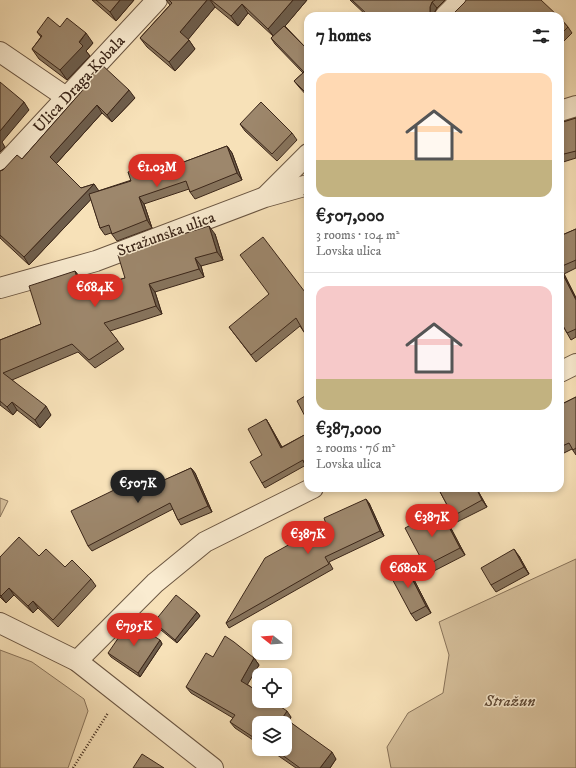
<!DOCTYPE html>
<html lang="en">
<head>
<meta charset="utf-8">
<style>
	:root { --surface:#fff; --page:#f2f2f2; --text:#222; --muted:#767676; --line:#e0e0e0; --accent:#d93025 }
	body { margin:0; font-family:"IM FELL DW Pica",serif; background:var(--page); color:var(--text); height:100vh; display:flex; flex-direction:column; font-size:15px; white-space:nowrap }
	* { box-sizing:border-box; margin:0 }
	p { font-size:13px; color:var(--muted) }
	.icon { flex:none; width:22px; height:22px; fill:none; stroke:currentColor; stroke-width:2; stroke-linecap:round; stroke-linejoin:round }
	.map { position:relative; flex:1; overflow:hidden }
	.panel { position:absolute; left:304px; top:12px; width:260px; height:480px; display:flex; flex-direction:column; background:var(--surface); border-radius:12px; box-shadow:0 2px 6px #0003 }
	.panel>* { flex:none }
	.needle { width:26px; rotate:287deg }
	.tools { position:absolute; left:252px; top:620px; display:grid; gap:8px }
	.tools a { display:grid; place-items:center; width:40px; height:40px; border-radius:8px; background:var(--surface); box-shadow:0 2px 6px #0003; font-size:20px }
	.price { position:absolute; translate:-50% -34px; padding:0 9px; border-radius:14px; background:var(--accent); color:#fff; font-size:13px; line-height:26px; filter:drop-shadow(0 1px 2px #0008) }
	.price::after { content:''; position:absolute; left:50%; top:24px; width:12px; height:9px; margin-left:-6px; background:inherit; clip-path:polygon(0 0,100% 0,50% 100%) }
	.price.current { background:#222; color:#fff }
	ul { padding:0; list-style:none }
	li { display:grid; align-content:center; gap:8px; height:212px; padding:0 12px }
	li+li { border-top:1px solid var(--line) }
	li span { display:grid; place-items:center; height:124px; border-radius:12px; color:#555 }
	li>.icon { margin-inline-start:auto }
	span .icon { width:72px; height:72px; fill:#fffc; stroke-width:1 }
	li b { font-size:17px }
	h2 { display:flex; justify-content:space-between; align-items:center; height:48px; padding:0 12px; font-size:17px }
	.map>svg:first-child { display:block }
	.green { fill:#d7c19d; stroke:#89745b }
	.lines { fill:none; stroke-linecap:round; stroke-linejoin:round }
	.street-casing { stroke:#6a5541; stroke-width:22 }
	.path { stroke:#3b2619; stroke-width:2.5; stroke-dasharray:1 2; stroke-linecap:butt }
	.street { stroke:#faecd1; stroke-width:20 }
	.wall { fill:#87745d; stroke:#3b2619 }
	.shaded-wall { fill:#6e5e4c; stroke:#3b2619 }
	.building { fill:#9d876c; stroke:#3b2619 }
	.labels { text-anchor:middle; dominant-baseline:central; stroke-width:3; stroke-linejoin:round; paint-order:stroke }
	.street-label { font-size:16px; fill:#3b2619; stroke:#faecd1 }
	.park-label { font-size:16px; font-style:italic; fill:#624d3a; stroke:#faecd1 }
</style>
</head>
<body>
<div class="map">
<svg width="576" height="768" viewBox="0 0 576 768">
	<rect width="100%" height="100%" fill="#f7e1b8"/>
	<filter id="stains"><feTurbulence type="fractalNoise" baseFrequency=".005" numOctaves="4"/><feColorMatrix values="0 0 0 0 .2 0 0 0 0 .09 0 0 0 0 .02 0 0 0 .5 -.17"/></filter>
	<radialGradient id="worn" r=".72"><stop offset=".6" stop-color="#630" stop-opacity="0"/><stop offset="1" stop-color="#630" stop-opacity=".3"/></radialGradient>
	<g class="green">
		<polygon points="0,498 8,501 0,517"/>
		<polygon points="576,559 576,768 391,768 387,747 408,713 443,693 449,655 439,622"/>
		<polygon points="0,650 32,662 84,699 88,711 68,768 0,768"/>
	</g>
	<g class="lines">
		<defs>
			<g id="street">
				<polyline points="445,16 461,0"/>
				<polyline points="0,52 66,97"/>
				<polyline points="560,111 576,106"/>
				<polyline points="0,169 157,0"/>
				<polyline points="267,195 308,154"/>
				<polyline points="0,288 96,261 265,197 308,185"/>
				<polyline points="560,372 576,364"/>
				<polyline points="0,623 77,661 213,768"/>
				<polyline points="77,661 155,583 205,542 313,488"/>
			</g>
		</defs>
		<use href="#street" class="street-casing"/>
		<polyline class="path" points="73,768 108,713"/>
		<use href="#street" class="street"/>
	</g>
	<g class="wall">
		<polygon points="92,0 134,0 116,21"/>
		<polygon points="166,0 307,0 285,26 308,50 308,97 299,87 294,81 303,73 275,44 271,38 273,36 248,13 238,26 215,7 188,39 195,49 175,71 147,47 140,38 170,5"/>
		<polygon points="350,0 445,0 437,8 434,13 434,16 367,16"/>
		<polygon points="560,18 568,27 572,33 560,45"/>
		<polygon points="60,27 93,43 86,51 90,56 67,80 39,59 32,49 41,37 37,32"/>
		<polygon points="80,87 135,98 112,122 102,113 56,164 81,188 94,184 98,191 156,172 157,172 227,146 232,153 242,180 195,199 190,192 189,189 144,204 152,228 117,241 111,233 105,235 100,228 91,199 29,265 0,238 0,171 22,159 82,91 83,90"/>
		<polygon points="576,118 576,158 560,163 560,123"/>
		<polygon points="240,124 292,133 297,140 277,161 245,131"/>
		<polygon points="576,229 576,268 564,274 576,298 576,337 571,340 567,333 560,320 560,236"/>
		<polygon points="215,234 223,260 201,266 204,277 155,292 162,314 110,331 124,349 95,368 78,352 12,380 51,415 40,428 17,410 13,415 0,405 0,340 41,324 75,271 81,279 84,290 125,278 154,241 155,243"/>
		<polygon points="308,296 308,338 300,326 256,362 229,327"/>
		<polygon points="576,397 576,455 572,449 560,455 560,405"/>
		<polygon points="266,419 269,424 282,447 308,433 308,468 306,465 265,488 262,483 262,455"/>
		<polygon points="191,468 195,473 212,512 181,525 178,520 173,509 92,551 88,546 149,473 156,484"/>
		<polygon points="438,488 484,488 478,491 487,507 457,522 453,516"/>
		<polygon points="369,503 384,536 329,562 333,569 229,628 226,623"/>
		<polygon points="440,510 445,517 465,555 430,573 425,566"/>
		<polygon points="39,556 91,579 96,586 58,627 38,608 33,613 14,595 6,603 0,597 0,557"/>
		<polygon points="519,556 529,574 496,592 491,585"/>
		<polygon points="405,565 410,572 431,613 416,621 411,614"/>
		<polygon points="197,612 200,616 177,643 156,626 154,622"/>
		<polygon points="160,640 162,644 140,677 111,657 108,653"/>
		<polygon points="213,657 254,658 259,665 247,684 291,717 289,721 336,759 330,768 296,768 270,750 269,751 266,749 285,749 259,723 259,744 235,728 230,722 233,718 191,693 186,687"/>
	</g>
	<g class="shaded-wall">
		<polygon points="120,0 134,0 116,21 110,12"/>
		<polygon points="207,0 210,0 215,7 187,41 180,32"/>
		<polygon points="293,0 307,0 275,38 268,29"/>
		<polygon points="432,2 437,8 434,13 434,16 432,16 430,13 430,7"/>
		<polygon points="242,4 248,13 238,26 231,16"/>
		<polygon points="86,33 93,43 86,51 90,56 67,80 60,70"/>
		<polygon points="189,40 195,49 175,71 169,62"/>
		<polygon points="129,90 135,98 112,122 107,115"/>
		<polygon points="24,102 29,110 2,142 5,147 0,152 0,131"/>
		<polygon points="97,105 102,113 55,165 50,157"/>
		<polygon points="227,146 232,153 242,180 237,173"/>
		<polygon points="152,164 156,172 159,180 154,173"/>
		<polygon points="94,184 99,191 29,265 24,257"/>
		<polygon points="139,197 144,204 152,228 147,220"/>
		<polygon points="209,226 215,234 223,260 217,252"/>
		<polygon points="195,258 201,266 204,277 199,269"/>
		<polygon points="560,269 564,274 576,298 576,300"/>
		<polygon points="75,271 81,279 87,299 81,291"/>
		<polygon points="149,284 155,292 162,314 156,306"/>
		<polygon points="12,402 17,410 13,415 7,407"/>
		<polygon points="46,406 51,415 40,428 35,420"/>
		<polygon points="266,419 269,424 285,453 281,448"/>
		<polygon points="191,468 195,473 212,512 208,506"/>
		<polygon points="476,488 478,491 487,507 482,500"/>
		<polygon points="366,499 369,503 384,536 380,531"/>
		<polygon points="440,510 445,517 465,555 460,548"/>
		<polygon points="514,549 519,556 529,574 524,567"/>
		<polygon points="405,565 410,572 431,613 426,606"/>
		<polygon points="9,588 14,595 6,603 1,596"/>
		<polygon points="33,601 38,608 33,613 28,606"/>
		<polygon points="197,612 200,616 177,643 175,640"/>
		<polygon points="160,640 162,644 140,677 138,673"/>
		<polygon points="254,658 259,665 246,687 241,681"/>
		<polygon points="287,711 291,717 287,723 283,717"/>
		<polygon points="332,752 336,759 330,768 320,768"/>
	</g>
	<g class="building">
		<polygon points="96,0 120,0 110,12"/>
		<polygon points="169,0 207,0 180,32 189,40 169,62 140,38 172,3"/>
		<polygon points="211,0 293,0 268,29 242,4 231,16"/>
		<polygon points="352,0 435,0 432,2 430,7 430,13 432,16 367,16 368,15"/>
		<polygon points="466,0 541,0 558,16 451,16 465,2"/>
		<polygon points="48,17 60,27 67,18 86,33 79,42 83,46 60,70 32,49 42,36 37,32"/>
		<polygon points="560,18 568,27 560,35"/>
		<polygon points="284,26 308,50 308,95 294,81 304,72 271,38"/>
		<polygon points="101,64 129,90 107,115 97,105 50,157 81,188 94,184 24,257 0,235 0,171 3,170 17,155 22,159 82,91 83,89 80,87"/>
		<polygon points="0,82 24,102 0,131"/>
		<polygon points="261,102 292,133 272,154 240,124"/>
		<polygon points="576,118 576,151 560,155 560,123"/>
		<polygon points="227,146 237,173 190,192 186,181 139,197 147,220 112,234 109,225 100,228 89,194 131,181 128,172 152,164 154,173"/>
		<polygon points="308,193 308,210 304,194"/>
		<polygon points="209,226 217,252 195,258 199,269 149,284 156,306 104,323 118,341 89,360 72,344 3,373 46,406 35,420 12,402 7,407 0,401 0,340 41,324 29,286 75,271 81,291 125,278 118,255 154,241 154,243"/>
		<polygon points="576,229 576,260 560,267 560,236"/>
		<polygon points="263,237 308,296 308,330 304,332 296,318 251,355 229,327 269,294 240,255"/>
		<polygon points="560,269 576,300 576,329 567,333 560,320"/>
		<polygon points="308,394 308,422 297,401"/>
		<polygon points="576,397 576,448 573,450 569,443 560,447 560,405"/>
		<polygon points="266,419 281,448 308,433 308,461 304,463 303,460 262,483 250,462 262,455 248,429"/>
		<polygon points="191,468 208,506 178,520 170,503 88,546 71,511 149,473 155,484"/>
		<polygon points="438,488 476,488 482,500 453,516"/>
		<polygon points="366,499 380,531 325,557 329,564 226,623 265,558 326,524 324,518"/>
		<polygon points="440,510 460,548 425,566 405,528"/>
		<polygon points="19,537 39,556 46,549 65,567 72,560 91,579 53,620 33,601 28,606 9,588 1,596 0,595 0,557"/>
		<polygon points="514,549 524,567 491,585 481,568"/>
		<polygon points="405,565 426,606 411,614 389,573"/>
		<polygon points="176,595 197,612 175,640 154,622"/>
		<polygon points="130,621 160,640 138,673 108,653"/>
		<polygon points="225,636 234,642 254,658 241,681 259,692 259,701 272,701 287,711 283,717 332,752 320,768 300,768 274,749 285,749 285,723 259,723 259,741 230,722 235,715 186,687 206,653 213,657"/>
		<polygon points="142,754 164,768 133,768"/>
	</g>
	<g class="labels">
		<g class="street-label">
			<text transform="translate(79 84) rotate(-47)">Ulica Draga Kobala</text>
			<text transform="translate(166 234) rotate(-20)">Stražunska ulica</text>
		</g>
		<g class="park-label">
			<text x="510" y="701">Stražun</text>
		</g>
	</g>
	<rect width="100%" height="100%" filter="url(#stains)"/>
	<rect width="100%" height="100%" fill="url(#worn)"/>
</svg>
<div class="tools">
<a><svg class="needle" viewBox="-14 -14 28 28"><path d="M0-13l5 13h-10z" fill="#e53935"/><path d="M0 13l5-13h-10z" fill="#767676"/></svg></a>
<a><svg class="icon" aria-label="locate" viewBox="0 0 24 24"><circle cx="12" cy="12" r="6"/><path d="M12 2v4M12 18v4M2 12h4M18 12h4"/></svg></a>
<a><svg class="icon" aria-label="layers" viewBox="0 0 24 24"><path d="M12 4l9 5-9 5-9-5zM3 14l9 5 9-5"/></svg></a>
</div>
<b class="price" style="left:157px;top:188px">€1.03M</b>
<b class="price" style="left:95px;top:308px">€684K</b>
<b class="price current" style="left:138px;top:504px">€507K</b>
<b class="price" style="left:432px;top:538px">€387K</b>
<b class="price" style="left:308px;top:555px">€387K</b>
<b class="price" style="left:408px;top:589px">€680K</b>
<b class="price" style="left:134px;top:647px">€795K</b>
<section class="panel">
<h2>7 homes<svg class="icon" aria-label="filters" viewBox="0 0 24 24"><path d="M4 7h16M4 17h16"/><circle cx="9" cy="7" r="2"/><circle cx="15" cy="17" r="2"/></svg></h2>
<ul>
<li><span style="background:linear-gradient(#ffd9b3 70%,#c2b280 0)"><svg class="icon" aria-label="home" viewBox="0 0 24 24"><path d="M3 11l9-7 9 7M6 9v11h12V9"/></svg></span><div><b>€507,000</b><p>3 rooms · 104 m²</p><p>Lovska ulica</p></div></li>
<li><span style="background:linear-gradient(#f6c9c9 75%,#c2b280 0)"><svg class="icon" aria-label="home" viewBox="0 0 24 24"><path d="M3 11l9-7 9 7M6 9v11h12V9"/></svg></span><div><b>€387,000</b><p>2 rooms · 76 m²</p><p>Lovska ulica</p></div></li>
</ul>
</section>
</div>
</body>
</html>
